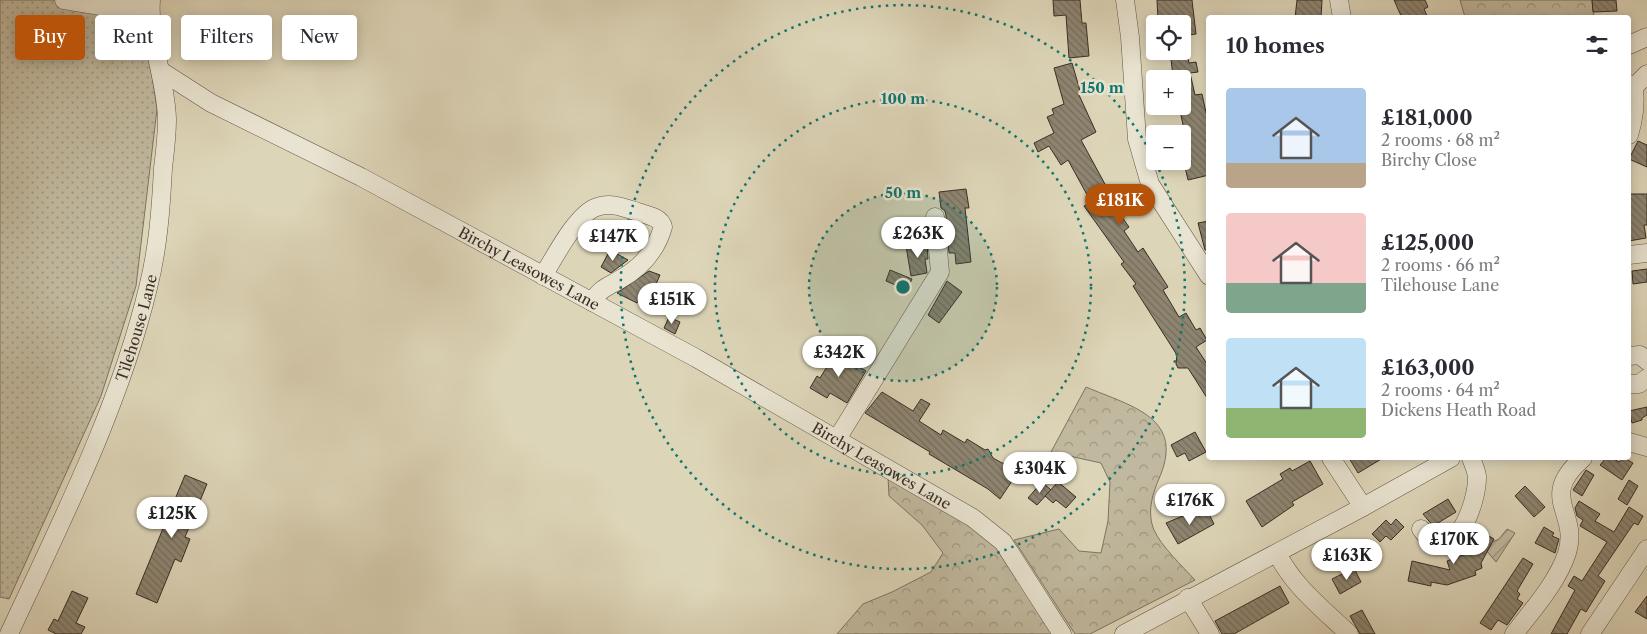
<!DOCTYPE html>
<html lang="en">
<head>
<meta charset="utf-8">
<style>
	:root { --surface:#fff; --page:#f2f2f3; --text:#2b2b33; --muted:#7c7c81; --accent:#b45309 }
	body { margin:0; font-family:"Libre Caslon Text",serif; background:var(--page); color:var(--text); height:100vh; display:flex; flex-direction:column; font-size:19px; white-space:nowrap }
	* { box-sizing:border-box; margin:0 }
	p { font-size:16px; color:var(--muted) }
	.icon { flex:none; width:28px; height:28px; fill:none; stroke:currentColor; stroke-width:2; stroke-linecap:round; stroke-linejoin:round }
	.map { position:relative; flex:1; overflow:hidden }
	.drawer { position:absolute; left:1206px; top:15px; width:425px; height:445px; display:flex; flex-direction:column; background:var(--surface); border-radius:5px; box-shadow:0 2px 12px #0003 }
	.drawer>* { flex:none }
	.hud { position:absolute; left:15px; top:15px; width:475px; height:45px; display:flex; gap:10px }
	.tools { position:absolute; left:1146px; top:15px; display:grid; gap:10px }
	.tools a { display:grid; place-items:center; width:45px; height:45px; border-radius:5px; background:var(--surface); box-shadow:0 2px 12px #0003; font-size:25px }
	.price { position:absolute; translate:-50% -42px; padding:0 11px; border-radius:18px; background:#fff; color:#222; font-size:16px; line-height:32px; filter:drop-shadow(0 1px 2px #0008) }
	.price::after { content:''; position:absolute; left:50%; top:30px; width:15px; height:11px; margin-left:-8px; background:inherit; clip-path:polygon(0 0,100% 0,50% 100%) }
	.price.active { background:var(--accent); color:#fff }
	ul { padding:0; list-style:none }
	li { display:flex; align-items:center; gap:15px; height:125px; padding:0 20px }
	li span { display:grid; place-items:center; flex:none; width:140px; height:100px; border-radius:5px; color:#555 }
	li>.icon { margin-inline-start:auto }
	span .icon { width:60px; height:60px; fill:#fffc; stroke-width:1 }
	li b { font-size:21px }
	h2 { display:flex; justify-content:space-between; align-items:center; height:60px; padding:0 20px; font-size:21px }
	.pill { padding:0 18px; border-radius:5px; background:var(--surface); box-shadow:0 2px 12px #0003; font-size:18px; line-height:45px }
	.pill.active { background:var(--accent); color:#fff }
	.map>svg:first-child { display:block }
	.grass { fill:url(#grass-dots); stroke:#7d7462 }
	.forest { fill:url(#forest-crowns); stroke:#7d7462 }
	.garden { fill:url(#garden-furrows); stroke:#7d7462 }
	.building { fill:url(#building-back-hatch); stroke:#392e25 }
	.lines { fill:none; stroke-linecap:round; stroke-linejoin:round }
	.minor-casing { stroke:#62584a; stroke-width:19 }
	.minor { stroke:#e9e4d1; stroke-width:18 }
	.ring { fill:none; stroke:#0f766e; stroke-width:2.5; stroke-dasharray:2.5 5 }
	.labels { text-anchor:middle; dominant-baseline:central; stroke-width:5; stroke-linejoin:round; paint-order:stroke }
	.street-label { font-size:15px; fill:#392e25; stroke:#e9e4d1 }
	.centre { fill:#0f766e; stroke:#e9e4d1; stroke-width:2.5 }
	.ring-label { font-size:15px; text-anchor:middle; font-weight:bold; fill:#0f766e; stroke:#e9e4d1; stroke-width:5; stroke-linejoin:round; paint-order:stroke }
</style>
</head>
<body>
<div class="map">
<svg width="1647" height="634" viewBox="0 0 1647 634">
	<defs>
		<pattern id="grass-dots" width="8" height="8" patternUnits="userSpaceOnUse" patternTransform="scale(1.25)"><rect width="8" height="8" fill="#c1b99f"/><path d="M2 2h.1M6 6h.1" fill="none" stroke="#9e9781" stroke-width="1.8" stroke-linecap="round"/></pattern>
		<pattern id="forest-crowns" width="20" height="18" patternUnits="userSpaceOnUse" patternTransform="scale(1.25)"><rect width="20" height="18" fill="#c1b99f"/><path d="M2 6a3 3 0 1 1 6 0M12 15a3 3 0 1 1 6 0" fill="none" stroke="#9e9781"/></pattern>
		<pattern id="garden-furrows" width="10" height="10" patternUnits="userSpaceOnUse" patternTransform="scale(1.25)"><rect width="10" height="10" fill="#c1b99f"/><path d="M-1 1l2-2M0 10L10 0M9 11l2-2" fill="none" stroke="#9e9781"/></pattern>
		<pattern id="building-back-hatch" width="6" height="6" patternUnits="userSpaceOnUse" patternTransform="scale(1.25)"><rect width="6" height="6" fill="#8e8571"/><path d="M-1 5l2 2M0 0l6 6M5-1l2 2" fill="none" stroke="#756d5d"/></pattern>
	</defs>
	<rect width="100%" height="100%" fill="#ddd5b8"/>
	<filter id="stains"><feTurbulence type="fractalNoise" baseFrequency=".004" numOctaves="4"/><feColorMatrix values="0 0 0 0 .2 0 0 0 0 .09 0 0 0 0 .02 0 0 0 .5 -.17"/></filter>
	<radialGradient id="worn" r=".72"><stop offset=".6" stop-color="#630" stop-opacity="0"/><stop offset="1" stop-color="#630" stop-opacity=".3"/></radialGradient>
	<polygon class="grass" points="0,0 141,0 157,109 136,286 101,396 9,599 0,597"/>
	<g class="forest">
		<polygon points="1460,0 1592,0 1594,17 1465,17"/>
		<path d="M1086,387C1133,407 1187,418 1158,481C1152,496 1147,513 1154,530C1161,546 1183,567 1195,580L1090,634H1075L1014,540L1059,529L1079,551L1101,553L1108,521L1110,482L1101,463L1051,452Z"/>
		<polygon points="888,477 993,538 1055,634 837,634 863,604 892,592 931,572 943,553 922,525 889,496"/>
	</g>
	<polygon class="garden" points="1507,529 1515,533 1496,562 1485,549 1490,543 1499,539"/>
	<g class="building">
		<polygon points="1053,0 1080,0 1082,23 1086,23 1089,56 1069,58 1066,15 1054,16"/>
		<polygon points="1157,0 1192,0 1196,34 1182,36 1182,24 1174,24 1173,16 1158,19"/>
		<polygon points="1297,0 1322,0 1321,18 1295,18"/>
		<polygon points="1394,0 1425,0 1428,7 1424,9 1428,18 1402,18"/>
		<polygon points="1592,0 1616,0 1617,11 1593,12"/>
		<polygon points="1170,51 1187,51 1189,63 1196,62 1198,72 1190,73 1195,95 1202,94 1207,117 1209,117 1209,140 1206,140 1209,155 1209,175 1188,180 1184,163 1191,162 1179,106 1182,106 1182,74 1173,76"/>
		<polygon points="1072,63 1081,94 1079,95 1096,132 1081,140 1106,186 1102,189 1129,227 1124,231 1138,252 1143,248 1168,287 1163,290 1179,317 1186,313 1196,330 1200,328 1207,340 1196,347 1209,367 1209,401 1188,368 1178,368 1176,364 1177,355 1133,286 1136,284 1121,264 1124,262 1084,206 1091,202 1068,160 1061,165 1049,146 1038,152 1034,143 1054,133 1047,117 1054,114 1052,109 1064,104 1054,68"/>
		<polygon points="1638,141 1647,145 1647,167 1629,159"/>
		<polygon points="966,189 969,208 965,208 971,262 956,264 955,253 949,253 946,216 945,211 941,208 939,192"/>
		<polygon points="1629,194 1647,194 1647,225 1644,225 1646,238 1629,241"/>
		<polygon points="1209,221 1209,250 1205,250 1198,223"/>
		<polygon points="927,243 928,259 925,259 927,273 911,276 906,246"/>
		<polygon points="610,250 628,260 611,273 601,267"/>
		<polygon points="1647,269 1647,282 1633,284 1632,271"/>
		<polygon points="890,270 912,279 907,290 886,281"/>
		<polygon points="649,271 660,275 649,300 641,296 637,303 617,293"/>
		<polygon points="947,281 962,292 939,323 928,315"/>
		<polygon points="669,317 680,322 675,334 664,328"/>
		<polygon points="838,349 850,356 848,360 866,371 847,403 830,393 827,398 810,388 817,376 820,378"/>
		<polygon points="882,392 913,411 921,399 930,404 919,421 941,435 943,430 965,443 967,439 985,450 988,449 993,458 1002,463 1017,465 1018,472 1000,499 988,489 929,454 930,452 865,413"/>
		<polygon points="1647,407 1647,415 1642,418 1642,420 1632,423 1629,411"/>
		<polygon points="1195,432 1206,452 1189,461 1185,453 1177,457 1171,445"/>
		<polygon points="1349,458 1383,458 1358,473"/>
		<polygon points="1606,458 1612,458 1619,462 1624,458 1633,463 1622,480 1600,465"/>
		<polygon points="1310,461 1323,484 1292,502 1294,505 1262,527 1246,501 1283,479 1280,474 1290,468 1292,471"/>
		<polygon points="1586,470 1594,475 1582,496 1573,490"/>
		<polygon points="185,475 207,484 185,537 190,539 181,562 175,559 157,603 136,594"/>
		<polygon points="1629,480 1638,486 1627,505 1618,499"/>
		<polygon points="1042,482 1051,490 1037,505 1028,498"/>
		<polygon points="1058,482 1076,497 1066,508 1056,500 1053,503 1045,496"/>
		<polygon points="1525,486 1545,507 1534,517 1515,496"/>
		<polygon points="1448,499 1456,512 1433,526 1423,514"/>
		<polygon points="1579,501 1600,514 1595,521 1614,532 1629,507 1643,516 1638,525 1634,523 1598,576 1605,581 1586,612 1581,609 1567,634 1551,634 1575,590 1568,586 1574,576 1582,581 1607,542 1580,526 1583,520 1577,516 1575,508"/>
		<polygon points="1206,508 1214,524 1178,544 1166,523 1185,515 1187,519"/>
		<polygon points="1396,519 1404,527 1391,540 1386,536 1380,542 1372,534 1386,520 1391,525"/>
		<polygon points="1544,527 1554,533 1552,536 1559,539 1555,553 1535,543"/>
		<polygon points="1475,528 1494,539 1481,563 1482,568 1475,571 1476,575 1447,585 1431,582 1431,586 1408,581 1412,561 1450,570 1447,561 1482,548 1468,541"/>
		<polygon points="1523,558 1533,564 1517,591 1520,594 1517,599 1523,603 1507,625 1498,620 1491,630 1480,623"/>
		<polygon points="1354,568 1361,582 1340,594 1332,579"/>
		<polygon points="1280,586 1289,603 1234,634 1222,634 1215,621"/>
		<polygon points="72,591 88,598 76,623 85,627 81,634 56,634 48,630 54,619 58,621"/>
		<polygon points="1647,596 1647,619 1635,612"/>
		<polygon points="1362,610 1375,634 1360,634 1350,616"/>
	</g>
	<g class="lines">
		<defs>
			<g id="minor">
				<polyline points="64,0 107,7 150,8"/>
				<polyline points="1125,0 1130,37 1137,139 1150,184 1209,276"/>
				<polyline points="1339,0 1342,18"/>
				<polyline points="1629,45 1647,37"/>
				<path id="s1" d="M161,71L211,103L361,177L696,358L973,518L1003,542L1062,634"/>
				<path d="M1629,84L1634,87C1636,105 1634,119 1629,135"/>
				<polyline points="1634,87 1647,74"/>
				<polyline points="1629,255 1647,253"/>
				<path d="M543,276C554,258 577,213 597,207C612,202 625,208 638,212C647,215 661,217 663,227C656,251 641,268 619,280C605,288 601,288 592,302"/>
				<polyline points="1629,356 1640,355 1647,361"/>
				<polyline points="1629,384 1639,384 1647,378"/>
				<polyline points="837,439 940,272 935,217"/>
				<polyline points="1629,442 1647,447"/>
				<polyline points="1331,458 1363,507"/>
				<path d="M1421,529C1452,574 1478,503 1477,476C1476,470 1473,463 1471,458"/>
				<path d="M1277,553C1293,586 1323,609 1349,634"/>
				<polyline points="1188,598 1210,634"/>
				<path id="s2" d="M9,634C61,522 119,408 148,288C158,249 161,208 163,168C165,152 167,135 167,119C166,79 148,40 151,0"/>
				<polyline points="1124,634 1363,507 1451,458"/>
				<path d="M1514,634C1533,609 1557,583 1567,553C1580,512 1537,498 1583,458"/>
				<polyline points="1590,634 1647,549"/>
			</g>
		</defs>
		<use href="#minor" class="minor-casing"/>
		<use href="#minor" class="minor"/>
	</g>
	<circle cx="903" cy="287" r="94" fill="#0f766e" fill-opacity=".12"/>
	<g class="ring">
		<circle cx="903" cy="287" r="94"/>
		<circle cx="903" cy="287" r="188"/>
		<path d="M1156 163A282 282 0 1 1 1154 159"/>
	</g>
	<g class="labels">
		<g class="street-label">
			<text stroke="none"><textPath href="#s1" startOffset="418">Birchy Leasowes Lane</textPath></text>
			<text stroke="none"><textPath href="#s2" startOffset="332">Tilehouse Lane</textPath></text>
			<text stroke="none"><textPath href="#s1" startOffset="822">Birchy Leasowes Lane</textPath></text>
		</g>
	</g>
	<circle cx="903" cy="287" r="8" class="centre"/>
	<g class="ring-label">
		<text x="1102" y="93">150 m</text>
		<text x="903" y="104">100 m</text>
		<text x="903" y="198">50 m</text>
	</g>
	<rect width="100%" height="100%" filter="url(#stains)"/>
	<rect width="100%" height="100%" fill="url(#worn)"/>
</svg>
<div class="tools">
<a><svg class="icon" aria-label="locate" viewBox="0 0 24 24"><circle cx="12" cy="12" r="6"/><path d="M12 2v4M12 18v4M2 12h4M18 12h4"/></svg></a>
<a>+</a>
<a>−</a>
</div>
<b class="price active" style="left:1120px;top:226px">£181K</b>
<b class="price" style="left:918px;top:259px">£263K</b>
<b class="price" style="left:613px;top:262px">£147K</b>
<b class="price" style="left:672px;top:325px">£151K</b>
<b class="price" style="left:839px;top:378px">£342K</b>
<b class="price" style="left:1040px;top:494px">£304K</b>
<b class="price" style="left:1190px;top:526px">£176K</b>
<b class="price" style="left:172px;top:539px">£125K</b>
<b class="price" style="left:1454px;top:565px">£170K</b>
<b class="price" style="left:1347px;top:581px">£163K</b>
<div class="hud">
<a class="pill active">Buy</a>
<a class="pill">Rent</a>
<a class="pill">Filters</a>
<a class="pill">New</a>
</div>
<section class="drawer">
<h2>10 homes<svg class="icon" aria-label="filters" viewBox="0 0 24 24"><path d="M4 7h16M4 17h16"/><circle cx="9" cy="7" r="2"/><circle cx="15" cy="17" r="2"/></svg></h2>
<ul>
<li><span style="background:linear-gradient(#a9c7e8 75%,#b9a48a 0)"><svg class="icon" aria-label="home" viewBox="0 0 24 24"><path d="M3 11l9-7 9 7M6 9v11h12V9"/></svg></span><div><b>£181,000</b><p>2 rooms · 68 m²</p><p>Birchy Close</p></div></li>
<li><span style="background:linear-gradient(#f6c9c9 70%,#7fa58c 0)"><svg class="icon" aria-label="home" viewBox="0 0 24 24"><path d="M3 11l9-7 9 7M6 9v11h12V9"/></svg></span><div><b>£125,000</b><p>2 rooms · 66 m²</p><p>Tilehouse Lane</p></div></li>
<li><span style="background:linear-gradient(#bfe0f5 70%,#8fb573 0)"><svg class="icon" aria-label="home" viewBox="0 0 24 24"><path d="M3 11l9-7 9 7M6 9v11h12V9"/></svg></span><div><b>£163,000</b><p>2 rooms · 64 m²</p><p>Dickens Heath Road</p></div></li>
</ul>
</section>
</div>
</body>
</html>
